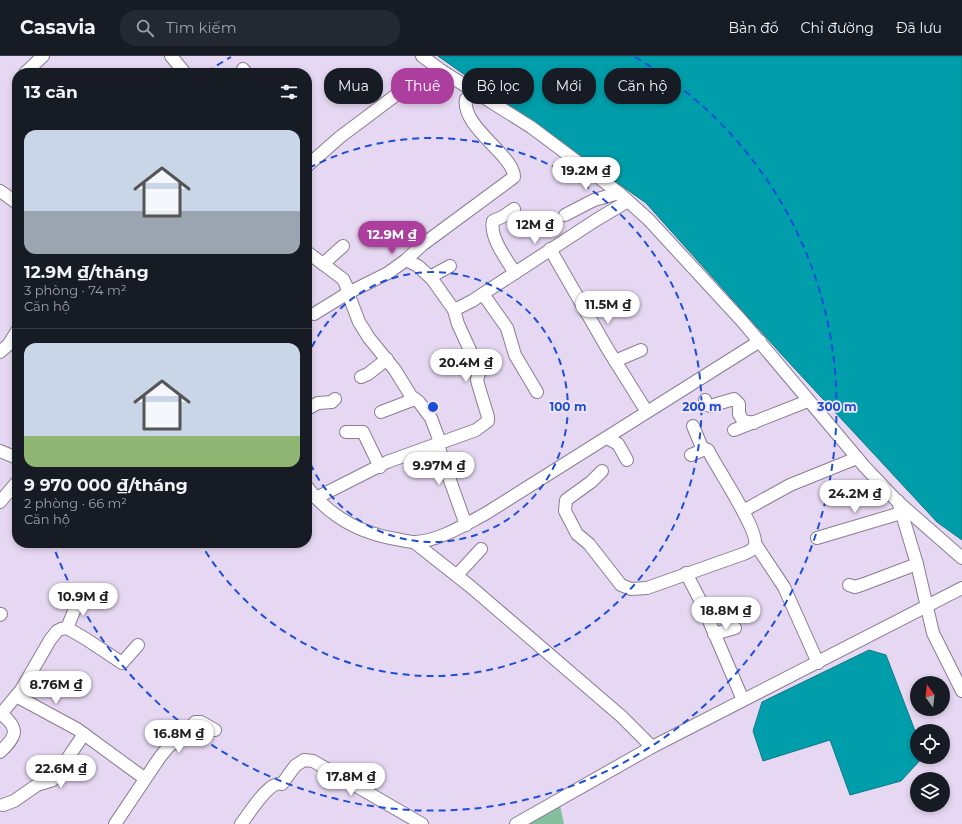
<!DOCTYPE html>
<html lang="vi">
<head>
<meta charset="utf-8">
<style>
	:root { --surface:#171b24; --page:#242831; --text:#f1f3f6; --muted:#9ea1a6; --line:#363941; --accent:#ac3f9e }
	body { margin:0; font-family:Montserrat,sans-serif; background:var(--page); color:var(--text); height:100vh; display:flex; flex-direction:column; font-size:15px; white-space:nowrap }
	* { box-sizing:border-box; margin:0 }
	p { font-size:13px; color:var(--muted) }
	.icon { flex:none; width:22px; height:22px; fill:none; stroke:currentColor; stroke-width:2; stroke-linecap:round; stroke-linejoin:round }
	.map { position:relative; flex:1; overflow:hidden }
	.panel { position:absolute; left:12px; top:12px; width:300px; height:480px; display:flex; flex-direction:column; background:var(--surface); border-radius:16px; box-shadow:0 2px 6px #0003 }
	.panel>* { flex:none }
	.top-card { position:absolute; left:324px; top:12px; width:380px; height:36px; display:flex; gap:8px }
	.needle { width:26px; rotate:345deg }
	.controls { position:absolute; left:910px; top:620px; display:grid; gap:8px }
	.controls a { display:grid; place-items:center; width:40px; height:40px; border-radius:50%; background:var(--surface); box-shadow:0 2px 6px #0003; font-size:20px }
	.price { position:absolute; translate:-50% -34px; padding:0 9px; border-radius:14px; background:#fff; color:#222; font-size:13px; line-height:26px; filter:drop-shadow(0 1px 2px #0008) }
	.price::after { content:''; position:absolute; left:50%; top:24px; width:12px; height:9px; margin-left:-6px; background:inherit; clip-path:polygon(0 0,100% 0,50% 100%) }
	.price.active { background:var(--accent); color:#fff }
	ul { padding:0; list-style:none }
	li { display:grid; align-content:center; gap:8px; height:212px; padding:0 12px }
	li+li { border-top:1px solid var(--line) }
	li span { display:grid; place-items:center; height:124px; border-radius:12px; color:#555 }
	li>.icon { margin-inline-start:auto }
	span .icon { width:72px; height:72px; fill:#fffc; stroke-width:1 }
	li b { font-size:17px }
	h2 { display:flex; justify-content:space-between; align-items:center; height:48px; padding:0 12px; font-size:17px }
	.chip { padding:0 14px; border-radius:16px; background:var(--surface); box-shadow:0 2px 6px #0003; font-size:14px; line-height:36px }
	.chip.active { background:var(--accent); color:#fff }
	header { display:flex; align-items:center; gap:24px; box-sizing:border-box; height:56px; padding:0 20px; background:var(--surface); border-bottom:1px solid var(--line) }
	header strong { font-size:19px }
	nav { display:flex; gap:22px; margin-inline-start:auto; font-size:14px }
	.search { width:280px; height:36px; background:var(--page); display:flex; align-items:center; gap:10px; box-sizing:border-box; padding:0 14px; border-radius:16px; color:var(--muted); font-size:15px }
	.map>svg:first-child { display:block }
	.green { fill:#84c09d }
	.water { fill:#009eaa; stroke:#0d7a85 }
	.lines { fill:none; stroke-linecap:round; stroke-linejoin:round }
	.minor-casing { stroke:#897c93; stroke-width:14 }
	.minor { stroke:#fff; stroke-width:12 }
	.ring { fill:none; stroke:#1d4ed8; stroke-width:2; stroke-dasharray:7 5 }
	.centre { fill:#1d4ed8; stroke:#f2e6fb; stroke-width:2 }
	.ring-label { font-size:12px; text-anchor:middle; font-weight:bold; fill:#1d4ed8; stroke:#f2e6fb; stroke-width:3.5; stroke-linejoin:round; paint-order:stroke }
</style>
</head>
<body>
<header>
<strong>Casavia</strong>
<div class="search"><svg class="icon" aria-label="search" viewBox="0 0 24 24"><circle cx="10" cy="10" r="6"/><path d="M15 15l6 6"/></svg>Tìm kiếm</div>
<nav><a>Bản đồ</a><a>Chỉ đường</a><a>Đã lưu</a></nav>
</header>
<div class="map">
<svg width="962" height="768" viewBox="0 0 962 768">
	<rect width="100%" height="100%" fill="#e6d8f2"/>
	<polygon class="green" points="560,749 564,768 523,768"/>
	<g class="water">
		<polygon points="438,0 962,0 962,484 937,466 783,300 646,147"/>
		<polygon points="869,594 886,599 917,680 917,701 923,701 901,725 850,739 830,684 763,705 753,675 762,646"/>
	</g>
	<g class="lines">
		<defs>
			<g id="minor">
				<polyline points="171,0 185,17"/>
				<polyline points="422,0 442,15 531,71 619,137 648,163 742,265 864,410 897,445 962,502"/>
				<polyline points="243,13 246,17"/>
				<polyline points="25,17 43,0"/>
				<polyline points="307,110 340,81 400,36 442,15"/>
				<polyline points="0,135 17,147"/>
				<path d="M514,153L504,160L493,165C489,181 507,204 515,217"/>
				<polyline points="565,159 594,144 619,137"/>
				<polyline points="550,193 607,292 647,356"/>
				<polyline points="307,196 343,223 346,229 348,237 314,258"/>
				<polyline points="323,208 343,190"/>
				<polyline points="430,221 450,210"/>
				<polyline points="483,238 507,272 515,299 537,336"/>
				<polyline points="454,254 472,245 596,164 628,145"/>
				<polyline points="0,296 9,288 17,275"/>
				<polyline points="615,305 641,294"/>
				<polyline points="361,321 368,318 387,303"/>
				<polyline points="705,344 706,348 710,350 734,343 739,348 739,358 743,365 754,367"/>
				<polyline points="307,353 318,347 332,346 335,343"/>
				<polyline points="381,356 415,343"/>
				<polyline points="693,370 703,394"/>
				<polyline points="734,374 808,345"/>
				<polyline points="346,376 363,376 380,411"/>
				<polyline points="607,382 618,388 627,404"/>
				<polyline points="0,395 17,402"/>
				<path d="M602,415L591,426L566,444L565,455L577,478L589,488L621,529L631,533L647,532L746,497C750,495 754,493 755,489C759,474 716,411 708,394L705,393L691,399"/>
				<path d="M307,431C330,461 359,477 396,483C402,484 409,486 415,486C439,485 464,469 485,458L760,285"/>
				<polyline points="316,442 387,406 476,374 488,365 488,361 478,328 477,323 480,316 458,268 454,254 432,223 418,210 406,204"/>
				<polyline points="898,445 917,508 933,577 962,635"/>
				<polyline points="0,446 17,426"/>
				<polyline points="743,455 790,429 857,402"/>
				<path d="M466,469L446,413L439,392L440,386L431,362L419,346L411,340L395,314L369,282L359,266L348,237L388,217L406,204L422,189L514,121C514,99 461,71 466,43L477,36"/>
				<polyline points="817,482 901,457"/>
				<polyline points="414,486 471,531 621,660 652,691"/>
				<polyline points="756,489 784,531 818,607"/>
				<polyline points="686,517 700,544 743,644"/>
				<polyline points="457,519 481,493"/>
				<polyline points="849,529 855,531 864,528 917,508"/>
				<polyline points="0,559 1,558"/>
				<polyline points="67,572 79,543"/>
				<polyline points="714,578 735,572"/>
				<polyline points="16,640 77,673 144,722"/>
				<path d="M0,657C20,672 17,680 0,696"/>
				<polyline points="1,658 21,634 50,584 57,575 61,573 67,572 86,583 122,607 138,589"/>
				<polyline points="3,749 14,745 37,729 53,724 84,678"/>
				<polyline points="115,768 160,701 169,690 185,680 195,666 201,666 215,674"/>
				<path d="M241,768C249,758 269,724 282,728L295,710L304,704L313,705L422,768"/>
				<polyline points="516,768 652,691 962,532"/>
			</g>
		</defs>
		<use href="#minor" class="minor-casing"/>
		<use href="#minor" class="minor"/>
	</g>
	<g class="ring">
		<path d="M307 302A135 135 0 1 1 307 400"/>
		<path d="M309 112A269 269 0 1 1 201 488"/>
		<path d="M207 16A404 404 0 0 1 231 1M635 1A404 404 0 1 1 53 489"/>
	</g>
	<circle cx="433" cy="351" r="6" class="centre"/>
	<g class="ring-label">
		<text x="568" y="355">100 m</text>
		<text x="702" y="355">200 m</text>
		<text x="837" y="355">300 m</text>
	</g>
</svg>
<div class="controls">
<a><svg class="needle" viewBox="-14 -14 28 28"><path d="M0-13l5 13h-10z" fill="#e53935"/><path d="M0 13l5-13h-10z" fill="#9ea1a6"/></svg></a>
<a><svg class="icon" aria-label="locate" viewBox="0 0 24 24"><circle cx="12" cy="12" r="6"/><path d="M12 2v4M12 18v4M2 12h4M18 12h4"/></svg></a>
<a><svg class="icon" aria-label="layers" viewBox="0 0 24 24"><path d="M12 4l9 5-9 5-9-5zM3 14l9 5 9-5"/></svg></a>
</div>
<b class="price" style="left:586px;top:135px">19.2M ₫</b>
<b class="price" style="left:535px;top:189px">12M ₫</b>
<b class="price active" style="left:392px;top:199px">12.9M ₫</b>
<b class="price" style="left:608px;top:269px">11.5M ₫</b>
<b class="price" style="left:466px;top:327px">20.4M ₫</b>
<b class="price" style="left:439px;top:430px">9.97M ₫</b>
<b class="price" style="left:855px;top:458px">24.2M ₫</b>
<b class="price" style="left:83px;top:561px">10.9M ₫</b>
<b class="price" style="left:726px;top:575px">18.8M ₫</b>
<b class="price" style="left:56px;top:649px">8.76M ₫</b>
<b class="price" style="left:179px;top:698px">16.8M ₫</b>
<b class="price" style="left:61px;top:733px">22.6M ₫</b>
<b class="price" style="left:351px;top:741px">17.8M ₫</b>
<div class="top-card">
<a class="chip">Mua</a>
<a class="chip active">Thuê</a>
<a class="chip">Bộ lọc</a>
<a class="chip">Mới</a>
<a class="chip">Căn hộ</a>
</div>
<section class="panel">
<h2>13 căn<svg class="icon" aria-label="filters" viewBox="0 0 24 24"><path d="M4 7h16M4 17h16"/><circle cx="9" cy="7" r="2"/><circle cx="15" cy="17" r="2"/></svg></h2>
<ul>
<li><span style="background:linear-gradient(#c9d6e8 65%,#9aa5b1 0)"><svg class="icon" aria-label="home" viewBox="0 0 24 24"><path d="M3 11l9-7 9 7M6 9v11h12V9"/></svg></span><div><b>12.9M ₫/tháng</b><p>3 phòng · 74 m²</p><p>Căn hộ</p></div></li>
<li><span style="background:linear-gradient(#c9d6e8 75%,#8fb573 0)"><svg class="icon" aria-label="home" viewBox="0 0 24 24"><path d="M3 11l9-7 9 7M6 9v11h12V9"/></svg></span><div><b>9 970 000 ₫/tháng</b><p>2 phòng · 66 m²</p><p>Căn hộ</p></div></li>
</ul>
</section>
</div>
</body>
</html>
